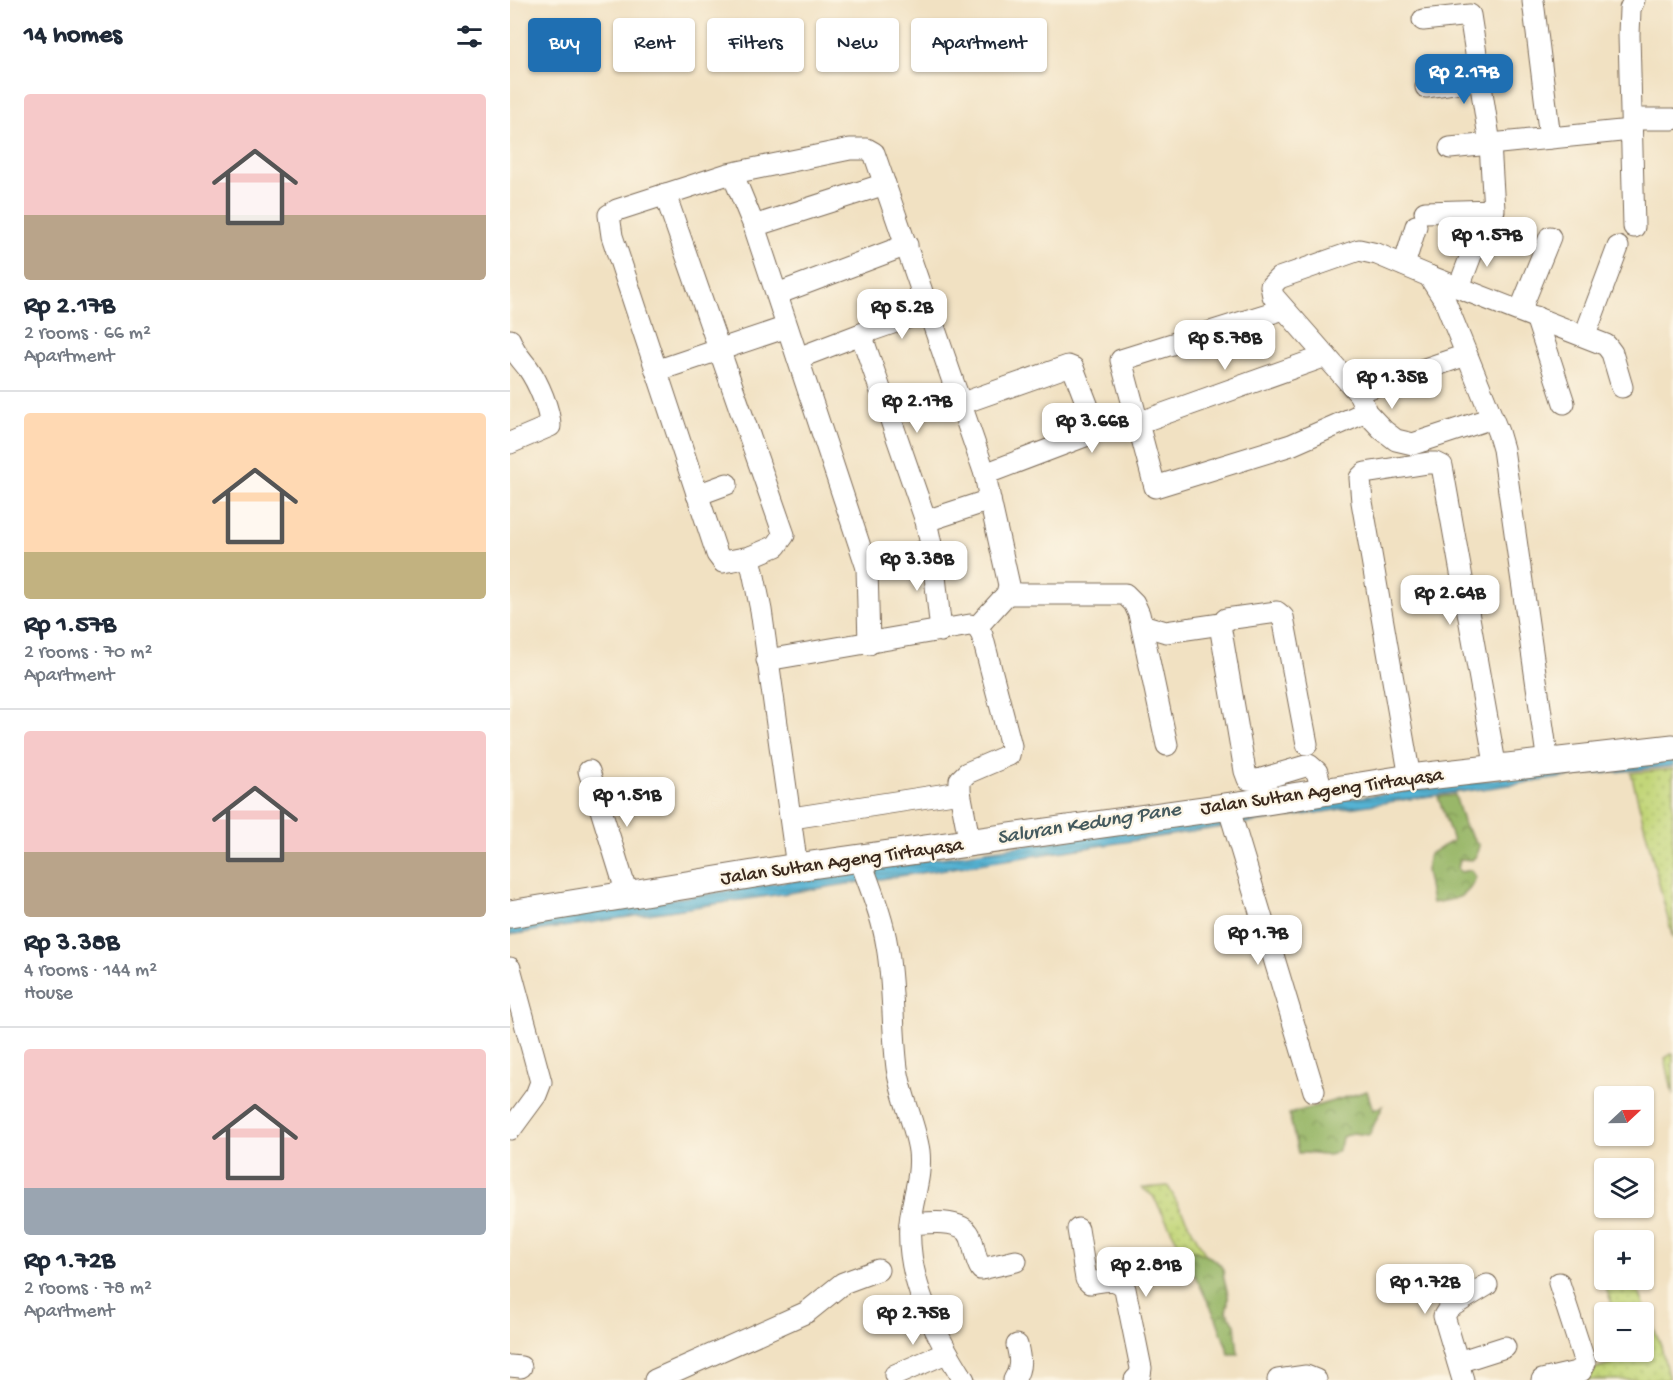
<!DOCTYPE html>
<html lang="en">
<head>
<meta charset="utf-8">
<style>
	:root { --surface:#fff; --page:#f2f2f3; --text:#1f2937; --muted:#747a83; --line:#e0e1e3; --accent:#1f6fb2 }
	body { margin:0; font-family:"Gochi Hand",sans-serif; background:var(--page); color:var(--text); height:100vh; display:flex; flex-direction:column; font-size:22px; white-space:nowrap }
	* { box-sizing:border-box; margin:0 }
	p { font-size:20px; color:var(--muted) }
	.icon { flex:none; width:33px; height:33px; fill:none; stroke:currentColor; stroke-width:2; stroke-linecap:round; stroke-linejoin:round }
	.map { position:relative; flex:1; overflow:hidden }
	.sheet { display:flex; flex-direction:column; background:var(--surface); width:510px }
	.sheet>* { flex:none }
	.top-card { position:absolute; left:18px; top:18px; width:570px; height:54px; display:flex; gap:12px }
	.needle { width:39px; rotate:68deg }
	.buttons { position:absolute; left:1084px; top:1086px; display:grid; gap:12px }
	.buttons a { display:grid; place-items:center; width:60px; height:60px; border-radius:6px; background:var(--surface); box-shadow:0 2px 4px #0004; font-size:30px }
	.price { position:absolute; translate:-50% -51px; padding:0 14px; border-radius:12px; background:#fff; color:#222; font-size:20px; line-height:39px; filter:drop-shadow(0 2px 3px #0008) }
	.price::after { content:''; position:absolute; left:50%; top:36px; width:18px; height:14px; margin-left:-9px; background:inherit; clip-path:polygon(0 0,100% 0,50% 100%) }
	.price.on { background:var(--accent); color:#fff }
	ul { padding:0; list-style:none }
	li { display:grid; align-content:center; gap:12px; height:318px; padding:0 24px }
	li+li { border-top:2px solid var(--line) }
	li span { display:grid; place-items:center; height:186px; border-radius:6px; color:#555 }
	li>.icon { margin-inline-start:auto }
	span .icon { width:108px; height:108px; fill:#fffc; stroke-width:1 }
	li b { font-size:26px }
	h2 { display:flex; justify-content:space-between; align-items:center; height:72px; padding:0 24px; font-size:26px }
	.tag { padding:0 21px; border-radius:6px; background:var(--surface); box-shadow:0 2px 4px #0004; font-size:21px; line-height:54px }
	.tag.on { background:var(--accent); color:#fff }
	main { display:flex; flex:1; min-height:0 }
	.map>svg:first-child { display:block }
	.grass { fill:url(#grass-dots); stroke:#7e804c; stroke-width:1.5 }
	.forest { fill:url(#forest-crowns); stroke:#6a7044; stroke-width:1.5 }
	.water { fill:url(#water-rules); stroke:#486e79; stroke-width:1.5 }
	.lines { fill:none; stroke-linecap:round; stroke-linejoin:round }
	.minor-casing { stroke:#7b6a57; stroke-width:23 }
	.major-casing { stroke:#7b6a57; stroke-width:29 }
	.minor { stroke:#fff; stroke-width:21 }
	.major { stroke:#fff; stroke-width:27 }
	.labels { text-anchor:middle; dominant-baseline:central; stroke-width:4.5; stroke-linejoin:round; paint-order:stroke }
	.street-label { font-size:20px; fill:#3b2a1e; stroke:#fcf5e5 }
	.water-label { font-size:21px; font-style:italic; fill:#445a5e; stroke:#fcf5e5 }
</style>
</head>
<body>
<main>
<section class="sheet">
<h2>14 homes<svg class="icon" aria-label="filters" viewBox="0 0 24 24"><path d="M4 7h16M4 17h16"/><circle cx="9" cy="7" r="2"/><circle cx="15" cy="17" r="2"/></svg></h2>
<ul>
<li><span style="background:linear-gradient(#f6c9c9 65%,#b9a48a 0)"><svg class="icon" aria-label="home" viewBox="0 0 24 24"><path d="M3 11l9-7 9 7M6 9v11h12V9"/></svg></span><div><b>Rp 2.17B</b><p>2 rooms · 66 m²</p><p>Apartment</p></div></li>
<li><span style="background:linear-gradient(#ffd9b3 75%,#c2b280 0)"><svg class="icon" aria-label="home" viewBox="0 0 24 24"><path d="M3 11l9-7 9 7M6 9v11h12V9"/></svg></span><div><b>Rp 1.57B</b><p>2 rooms · 70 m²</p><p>Apartment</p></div></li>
<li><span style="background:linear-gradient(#f6c9c9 65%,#b9a48a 0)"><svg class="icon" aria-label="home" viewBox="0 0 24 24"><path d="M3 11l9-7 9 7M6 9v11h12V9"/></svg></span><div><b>Rp 3.38B</b><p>4 rooms · 144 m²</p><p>House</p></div></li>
<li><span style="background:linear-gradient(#f6c9c9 75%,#9aa5b1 0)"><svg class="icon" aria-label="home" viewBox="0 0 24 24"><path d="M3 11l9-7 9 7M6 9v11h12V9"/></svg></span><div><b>Rp 1.72B</b><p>2 rooms · 78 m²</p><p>Apartment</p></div></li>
</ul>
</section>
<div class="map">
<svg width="1163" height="1380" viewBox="0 0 1163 1380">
	<defs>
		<pattern id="grass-dots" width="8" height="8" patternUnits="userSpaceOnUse" patternTransform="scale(1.5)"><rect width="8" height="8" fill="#c2d679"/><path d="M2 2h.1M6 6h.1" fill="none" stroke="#a8b868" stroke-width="1.8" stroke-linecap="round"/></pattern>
		<pattern id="forest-crowns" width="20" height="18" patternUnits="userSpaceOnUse" patternTransform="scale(1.5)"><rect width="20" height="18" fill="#99b769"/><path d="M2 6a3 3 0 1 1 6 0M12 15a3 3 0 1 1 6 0" fill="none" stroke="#7e9556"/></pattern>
		<pattern id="water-rules" width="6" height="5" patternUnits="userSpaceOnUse" patternTransform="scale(1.5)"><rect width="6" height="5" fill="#55b3d4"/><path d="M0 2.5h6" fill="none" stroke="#4892ab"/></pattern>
	</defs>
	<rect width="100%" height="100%" fill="#fcf5e5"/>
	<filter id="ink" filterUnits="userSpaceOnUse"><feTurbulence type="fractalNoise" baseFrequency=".0167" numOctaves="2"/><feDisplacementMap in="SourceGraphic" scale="12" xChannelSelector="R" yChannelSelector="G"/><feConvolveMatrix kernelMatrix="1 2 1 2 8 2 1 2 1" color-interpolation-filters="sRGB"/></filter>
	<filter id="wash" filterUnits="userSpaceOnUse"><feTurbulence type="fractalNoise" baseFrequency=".008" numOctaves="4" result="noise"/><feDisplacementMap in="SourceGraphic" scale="24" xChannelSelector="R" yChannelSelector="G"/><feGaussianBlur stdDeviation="1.35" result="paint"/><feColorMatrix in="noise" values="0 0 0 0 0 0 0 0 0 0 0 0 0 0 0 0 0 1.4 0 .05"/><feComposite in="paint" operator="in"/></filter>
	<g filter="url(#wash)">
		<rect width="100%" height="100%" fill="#f1e1c2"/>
		<g class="grass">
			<polygon points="1163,769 1163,939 1121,773"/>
			<polygon points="1163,1053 1163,1095 1155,1058"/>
			<polygon points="658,1186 697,1257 686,1251 671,1248 643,1196 632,1188"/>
			<polygon points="1095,1266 1095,1280 1124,1280 1151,1346 1159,1380 1050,1380 1121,1357 1119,1352 1134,1352 1134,1312 1105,1312 1088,1267"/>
		</g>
		<g class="forest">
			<path d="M945,795L954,825L969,846L966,856L962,860L950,859L948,869L951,872L961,870L966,877C957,901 942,899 922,903L916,870L919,854L943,841L928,797Z"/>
			<path d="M857,1091L863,1110L873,1106L859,1135L842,1133L832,1137C830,1166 806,1151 788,1153L779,1114Z"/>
			<path d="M671,1248C683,1250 708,1256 713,1270C714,1273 713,1276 714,1279C717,1293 721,1296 716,1311L725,1324L728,1354H719L706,1318Z"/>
		</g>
		<path class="water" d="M1163,756V766L1065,776L892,800L0,935V924C387,864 774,804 1163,756Z"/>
	</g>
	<g filter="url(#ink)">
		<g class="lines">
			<defs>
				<g id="minor">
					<polyline points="1023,1 1040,138"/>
					<polyline points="913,20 960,15 980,144 984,210 915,212"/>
					<polyline points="916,87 970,79"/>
					<polyline points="1122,119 1163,119"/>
					<polyline points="940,148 1121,130"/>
					<polyline points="223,175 244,226 357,568 359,644"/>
					<polyline points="155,194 274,535 266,546 240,557"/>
					<polyline points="244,226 375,184"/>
					<polyline points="1124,227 1119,35 1120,9 1124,0"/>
					<polyline points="894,265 906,226"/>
					<polyline points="919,276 1096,345 1102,353 1112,387"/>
					<polyline points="949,287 969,234"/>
					<polyline points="267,294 397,245"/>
					<polyline points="774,309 611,360 645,487 781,445 856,412"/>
					<polyline points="1010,311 1040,237"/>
					<polyline points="1026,317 1054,403"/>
					<polyline points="351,334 420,310"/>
					<polyline points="1075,335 1108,247"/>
					<path d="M0,340C4,352 10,358 18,368C28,382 40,410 40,426L0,443"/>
					<polyline points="956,355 856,389 850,395 856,412 873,430 886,440 903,444 982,418"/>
					<polyline points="288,358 351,334 416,521 422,549 357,568"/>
					<polyline points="146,371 277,327"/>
					<polyline points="850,395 763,296 761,286 769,278 849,250 867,254 919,276 935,301 988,432 993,449 1038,763"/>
					<polyline points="450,404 558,366 563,368 585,425 583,432 575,436 475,474"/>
					<polyline points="628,423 816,356"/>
					<polyline points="187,495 217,484"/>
					<polyline points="422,549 431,631"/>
					<polyline points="497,594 615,594 624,603 629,614 657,745"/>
					<polyline points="632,625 656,632 711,624"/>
					<polyline points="467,627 497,594 499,585 480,500"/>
					<polyline points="257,660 460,625 467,627 472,635 501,746 499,755 457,773 450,780 450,792 460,844"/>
					<polyline points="797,744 773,617 767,612 716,619 711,624 711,631 735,771 738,779 748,780 799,765 807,772 812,791"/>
					<polyline points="79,771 118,897"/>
					<polyline points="900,778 852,502 850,478 855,473 918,463 926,463 932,466 986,769"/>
					<polyline points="718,806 804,1091"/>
					<polyline points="282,818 450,792"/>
					<path d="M350,859C360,888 372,915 377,946C384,986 382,1027 387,1068C391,1097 405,1123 409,1151C412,1177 402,1199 400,1223C396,1280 425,1334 454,1380"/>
					<polyline points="287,867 251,610 240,557 213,562 207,554 102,236 99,215 107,210 218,174 340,149 357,149 364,153 475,474 480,500 416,521"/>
					<polyline points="0,968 31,1082 26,1095 1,1129"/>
					<path d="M400,1224C418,1223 454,1217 461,1238C465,1248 465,1260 471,1269L506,1261"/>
					<path d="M568,1229L576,1279L580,1283C594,1281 608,1276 615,1289L631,1368L630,1375L625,1380"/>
					<polyline points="948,1362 995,1347"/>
					<polyline points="0,1366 11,1367"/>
					<polyline points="385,1375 436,1353"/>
					<polyline points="145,1380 297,1312 333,1283 368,1270"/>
					<path d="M504,1380C512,1367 510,1358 507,1345"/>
					<polyline points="768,1380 796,1376 806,1380"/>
					<polyline points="953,1380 934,1316 939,1308 977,1285"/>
					<polyline points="1032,1380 1071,1371 1075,1363 1049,1283"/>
				</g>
				<polyline id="major" points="0,914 287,867 757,801 900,778 1163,748"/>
			</defs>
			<use href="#minor" class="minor-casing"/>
			<use href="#major" class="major-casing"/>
			<use href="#minor" class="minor"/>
			<use href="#major" class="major"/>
		</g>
	</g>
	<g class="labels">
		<g class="street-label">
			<text transform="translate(812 793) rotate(-8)">Jalan Sultan Ageng Tirtayasa</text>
			<text transform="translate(332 863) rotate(-8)">Jalan Sultan Ageng Tirtayasa</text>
		</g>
		<g class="water-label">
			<text transform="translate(579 825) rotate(-9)">Saluran Kedung Pane</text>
		</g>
	</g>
</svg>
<div class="buttons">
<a><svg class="needle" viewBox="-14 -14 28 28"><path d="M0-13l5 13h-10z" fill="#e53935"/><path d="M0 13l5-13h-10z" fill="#747a83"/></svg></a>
<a><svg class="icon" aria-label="layers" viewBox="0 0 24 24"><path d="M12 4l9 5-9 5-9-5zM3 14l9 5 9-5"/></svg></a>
<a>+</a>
<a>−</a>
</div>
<b class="price on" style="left:954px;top:105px">Rp 2.17B</b>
<b class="price" style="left:977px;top:268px">Rp 1.57B</b>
<b class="price" style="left:392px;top:340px">Rp 5.2B</b>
<b class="price" style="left:715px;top:371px">Rp 5.78B</b>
<b class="price" style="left:882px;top:410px">Rp 1.35B</b>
<b class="price" style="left:407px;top:434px">Rp 2.17B</b>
<b class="price" style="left:582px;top:454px">Rp 3.66B</b>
<b class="price" style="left:407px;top:592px">Rp 3.38B</b>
<b class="price" style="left:940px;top:626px">Rp 2.64B</b>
<b class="price" style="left:117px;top:828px">Rp 1.51B</b>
<b class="price" style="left:748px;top:966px">Rp 1.7B</b>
<b class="price" style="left:636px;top:1298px">Rp 2.81B</b>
<b class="price" style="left:915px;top:1315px">Rp 1.72B</b>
<b class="price" style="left:403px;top:1346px">Rp 2.75B</b>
<div class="top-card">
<a class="tag on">Buy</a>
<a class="tag">Rent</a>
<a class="tag">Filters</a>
<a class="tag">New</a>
<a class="tag">Apartment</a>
</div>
</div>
</main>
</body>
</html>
